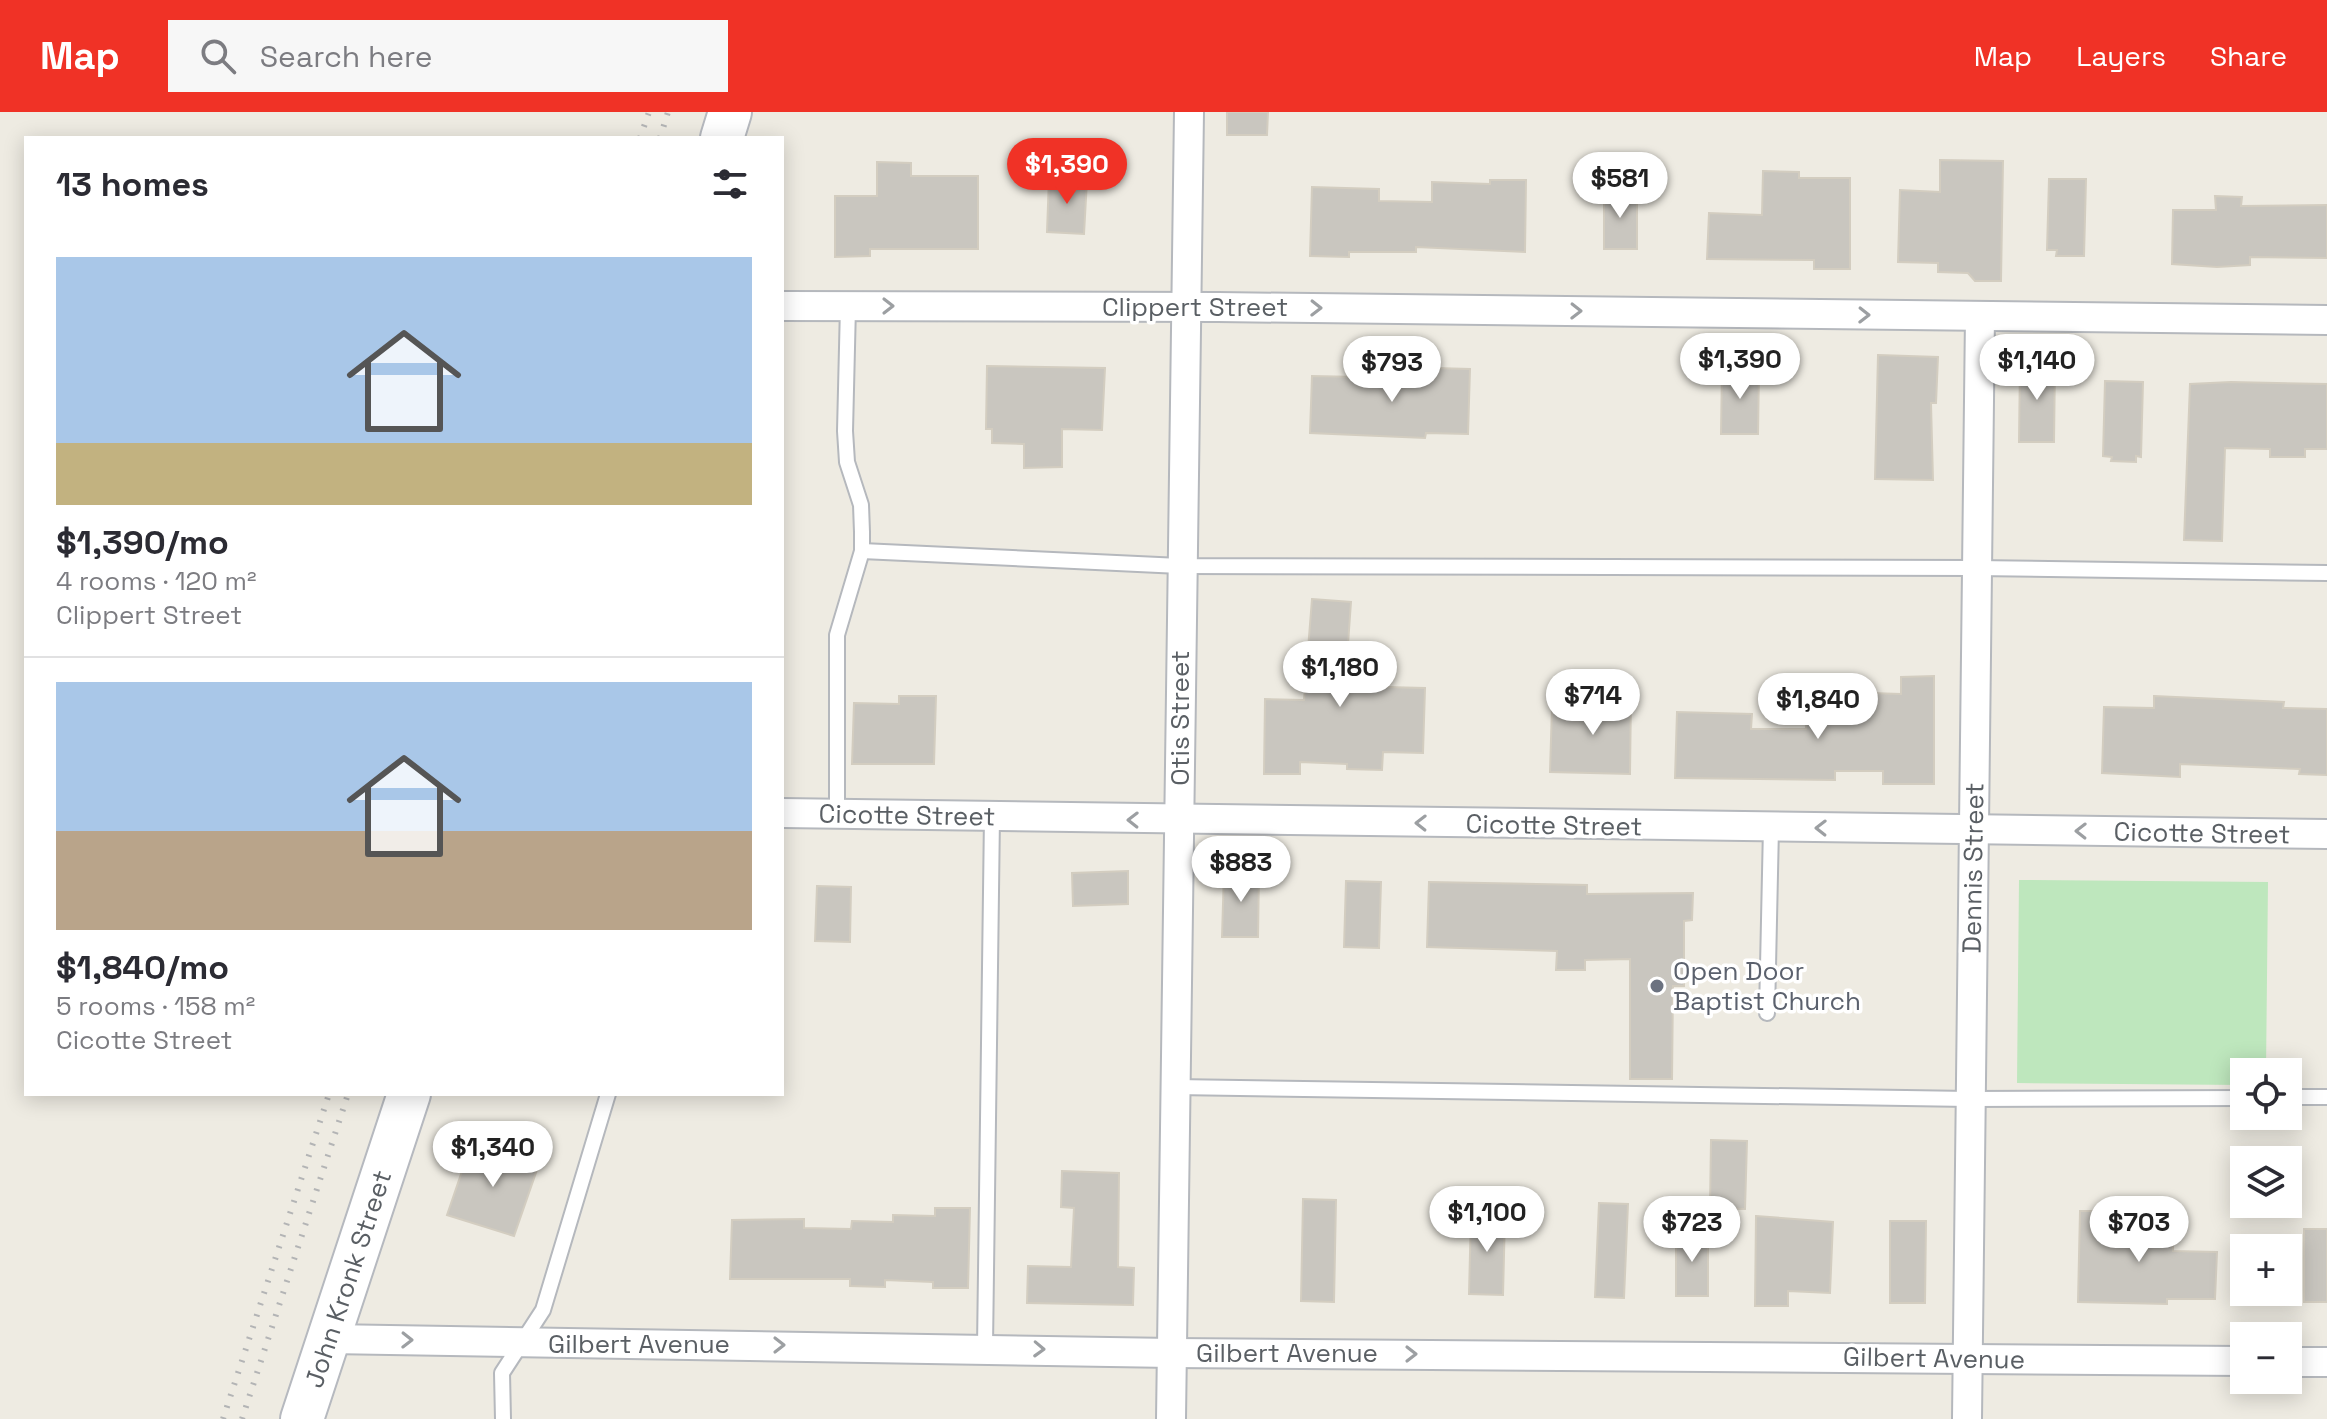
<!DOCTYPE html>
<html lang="en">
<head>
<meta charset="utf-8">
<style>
	:root { --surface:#fff; --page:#f7f7f7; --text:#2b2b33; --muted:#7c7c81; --line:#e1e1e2; --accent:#f03226 }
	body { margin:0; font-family:"Space Grotesk",sans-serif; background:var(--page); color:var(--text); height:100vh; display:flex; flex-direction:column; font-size:30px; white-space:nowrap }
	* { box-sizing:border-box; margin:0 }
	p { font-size:26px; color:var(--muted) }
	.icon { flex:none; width:44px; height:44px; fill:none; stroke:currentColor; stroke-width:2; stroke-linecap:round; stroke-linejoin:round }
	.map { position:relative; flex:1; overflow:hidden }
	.sheet { position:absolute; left:24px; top:24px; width:760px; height:960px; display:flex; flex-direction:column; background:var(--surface); border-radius:0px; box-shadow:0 4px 20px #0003 }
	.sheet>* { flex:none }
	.buttons { position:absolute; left:2230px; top:946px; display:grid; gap:16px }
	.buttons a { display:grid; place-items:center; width:72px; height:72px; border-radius:0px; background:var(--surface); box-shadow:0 4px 20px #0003; font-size:40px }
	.price { position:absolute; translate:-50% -68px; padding:0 18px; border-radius:28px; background:#fff; color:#222; font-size:26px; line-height:52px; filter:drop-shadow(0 2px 4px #0008) }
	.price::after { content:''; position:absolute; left:50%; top:48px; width:24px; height:18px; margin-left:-12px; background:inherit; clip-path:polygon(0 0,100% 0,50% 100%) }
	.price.active { background:var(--accent); color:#fff }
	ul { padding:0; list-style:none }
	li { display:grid; align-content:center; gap:16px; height:424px; padding:0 32px }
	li+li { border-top:2px solid var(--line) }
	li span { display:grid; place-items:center; height:248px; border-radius:0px; color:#555 }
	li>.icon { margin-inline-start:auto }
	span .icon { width:144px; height:144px; fill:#fffc; stroke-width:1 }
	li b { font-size:34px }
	h2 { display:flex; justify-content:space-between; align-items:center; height:96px; padding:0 32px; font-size:34px }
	header { display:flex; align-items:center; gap:48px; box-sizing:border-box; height:112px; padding:0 40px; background:var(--accent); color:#fff }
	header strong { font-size:38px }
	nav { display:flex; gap:44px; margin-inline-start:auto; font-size:28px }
	.search { width:560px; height:72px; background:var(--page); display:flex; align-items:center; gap:20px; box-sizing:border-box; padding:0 28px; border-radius:0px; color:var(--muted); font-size:30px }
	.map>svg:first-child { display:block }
	.green { fill:#bee7bd }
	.building { fill:#c9c6bf; stroke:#d3cdc0; stroke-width:2 }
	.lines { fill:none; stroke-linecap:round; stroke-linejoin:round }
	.lane-casing { stroke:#b5b8bd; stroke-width:18 }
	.street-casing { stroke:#b5b8bd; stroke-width:32 }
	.secondary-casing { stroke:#b6b9bf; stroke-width:46 }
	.lane { stroke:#fff; stroke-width:14 }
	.street { stroke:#fff; stroke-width:28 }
	.secondary { stroke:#fff; stroke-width:42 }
	.rail { stroke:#b3b4b5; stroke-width:6; stroke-dasharray:2 10; stroke-linecap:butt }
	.oneway { stroke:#9c9fa2 }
	.worship-dot { fill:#6b7280; stroke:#fff; stroke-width:3 }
	.labels { text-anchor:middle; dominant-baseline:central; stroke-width:7; stroke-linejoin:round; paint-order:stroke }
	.street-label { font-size:26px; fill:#5a5f64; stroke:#fff }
	.worship-label { font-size:26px; fill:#5b616d; stroke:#fff; text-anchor:start }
</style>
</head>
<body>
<header>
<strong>Map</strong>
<div class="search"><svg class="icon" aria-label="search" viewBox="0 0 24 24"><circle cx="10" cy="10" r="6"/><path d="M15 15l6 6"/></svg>Search here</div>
<nav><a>Map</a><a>Layers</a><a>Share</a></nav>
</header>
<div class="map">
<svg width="2327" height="1307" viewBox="0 0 2327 1307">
	<rect width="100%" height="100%" fill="#eeebe2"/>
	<polygon class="green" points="2019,768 2268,770 2266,960 2244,960 2244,973 2017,971"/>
	<g class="building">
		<polygon points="1227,0 1268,0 1267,23 1227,23"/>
		<polygon points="1940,48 2003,49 2001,169 1975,169 1968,161 1938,160 1938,151 1898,150 1900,78 1940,80"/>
		<polygon points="877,50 911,51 911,64 978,64 978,137 870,137 870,144 835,145 835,84 877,84"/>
		<polygon points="1763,59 1799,60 1799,66 1850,66 1850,157 1814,157 1814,148 1707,147 1709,101 1762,103"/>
		<polygon points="1049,66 1087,68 1084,122 1047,120"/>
		<polygon points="2049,67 2086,67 2084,144 2056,144 2057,138 2047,138"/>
		<polygon points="1490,68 1526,68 1525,140 1416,135 1416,140 1349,140 1349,145 1310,144 1312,75 1379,77 1379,89 1432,90 1432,70 1490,72"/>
		<rect x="1604" y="78" width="33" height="59"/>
		<polygon points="2215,84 2242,85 2241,94 2327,93 2327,146 2250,145 2250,153 2217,155 2172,152 2173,98 2216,98"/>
		<polygon points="1878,243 1938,245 1936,291 1931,291 1933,368 1875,367"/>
		<polygon points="2020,251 2055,251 2054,330 2019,330"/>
		<polygon points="987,254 1105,256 1102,318 1062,317 1062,355 1024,356 1024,332 992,331 992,317 986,317"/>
		<polygon points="1435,256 1470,257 1468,322 1426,321 1425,326 1310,321 1312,264 1360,265 1360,261 1399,261 1399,257 1435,259"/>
		<polygon points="1722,256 1759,257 1758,322 1721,322"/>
		<polygon points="2105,269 2143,270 2141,345 2136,344 2136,350 2111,349 2112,345 2103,344"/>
		<polygon points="2231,270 2327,272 2327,337 2305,337 2305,345 2270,345 2270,337 2225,336 2222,429 2184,428 2190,272"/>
		<polygon points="1312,487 1351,490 1345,574 1425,576 1423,641 1383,640 1382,658 1347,657 1347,652 1300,650 1300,662 1264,662 1265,587 1304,588"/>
		<polygon points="1934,564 1934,672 1883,672 1883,659 1835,659 1835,668 1675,666 1677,600 1752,602 1751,617 1806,617 1807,595 1840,596 1841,580 1901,582 1901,565"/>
		<polygon points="1595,583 1631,583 1630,662 1550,660 1552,595 1595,596"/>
		<polygon points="899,584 936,584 934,652 852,652 854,591 899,592"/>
		<polygon points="2154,584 2284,590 2283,596 2327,597 2327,663 2299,662 2300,657 2180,652 2180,665 2102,661 2104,595 2154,596"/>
		<polygon points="1128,759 1128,792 1073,794 1072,761"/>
		<polygon points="1224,759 1259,760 1258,825 1222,825"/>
		<polygon points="1346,769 1381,770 1379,836 1344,835"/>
		<polygon points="1429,770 1587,773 1587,782 1693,781 1692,808 1684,809 1684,874 1673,874 1672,967 1630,967 1630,847 1585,848 1585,858 1556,858 1557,839 1427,835"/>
		<polygon points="817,774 851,775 850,830 815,829"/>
		<polygon points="1711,1028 1747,1029 1745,1097 1710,1096"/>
		<polygon points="472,1030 539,1052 514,1124 447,1103"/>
		<polygon points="1062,1059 1119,1061 1118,1155 1134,1156 1133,1193 1027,1191 1028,1154 1071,1155 1074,1096 1061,1095"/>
		<polygon points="1303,1087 1336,1088 1334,1190 1301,1189"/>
		<polygon points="1599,1091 1628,1092 1624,1186 1595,1185"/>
		<polygon points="935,1096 970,1096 968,1176 933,1176 933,1170 885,1168 885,1175 850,1174 850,1167 730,1167 732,1108 804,1107 804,1116 851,1117 852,1109 893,1110 893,1103 935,1104"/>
		<polygon points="2080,1099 2114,1099 2114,1113 2173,1115 2173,1139 2217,1140 2215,1187 2167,1187 2167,1192 2078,1190"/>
		<polygon points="1471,1102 1505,1103 1503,1183 1469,1182"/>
		<polygon points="1756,1104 1833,1110 1830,1181 1788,1179 1788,1194 1755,1194"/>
		<polygon points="1890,1109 1926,1109 1925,1191 1890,1191"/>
		<rect x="2304" y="1117" width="23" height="73"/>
		<polygon points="1708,1120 1708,1184 1676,1184 1676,1121"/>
	</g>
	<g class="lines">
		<defs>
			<g id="lane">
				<polyline points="862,439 1180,454 1975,456 2327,461"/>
				<polyline points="837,702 837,523 862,439 862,420 861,393 847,350 845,319 848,194"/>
				<polyline points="1767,901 1771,715"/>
				<polyline points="1175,975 1969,987 2244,986"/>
				<polyline points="2288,985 2327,985"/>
				<polyline points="985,1235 992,704"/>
				<polyline points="503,1307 502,1261 543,1198 608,982"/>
			</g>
			<g id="street">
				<polyline points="782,194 1218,195 2327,208"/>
				<polyline points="782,701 2327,722"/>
				<polyline points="329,1227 1172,1241 2244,1249"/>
				<polyline points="2288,1250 2327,1250"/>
				<polyline points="1171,1307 1189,0"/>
				<polyline points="1967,1307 1980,204"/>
			</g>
			<g id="secondary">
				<polyline points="722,26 730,0"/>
				<polyline points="302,1307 409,982"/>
			</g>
		</defs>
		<use href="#lane" class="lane-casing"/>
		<use href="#street" class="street-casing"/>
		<use href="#secondary" class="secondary-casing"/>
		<use href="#lane" class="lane"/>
		<use href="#street" class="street"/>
		<use href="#secondary" class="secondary"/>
		<g class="rail">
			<polyline points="640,26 649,0"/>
			<polyline points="660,26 668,0"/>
			<polyline points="223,1307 329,982"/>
			<polyline points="242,1307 348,982"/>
		</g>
	</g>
	<defs><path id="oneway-chevron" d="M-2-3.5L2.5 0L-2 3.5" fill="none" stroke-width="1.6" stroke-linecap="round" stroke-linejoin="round" transform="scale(2)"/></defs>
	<g class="oneway">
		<use href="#oneway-chevron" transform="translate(888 194)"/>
		<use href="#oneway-chevron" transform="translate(1316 196) rotate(1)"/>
		<use href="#oneway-chevron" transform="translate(1576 199) rotate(1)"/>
		<use href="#oneway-chevron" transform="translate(1864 203) rotate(1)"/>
		<use href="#oneway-chevron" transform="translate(1133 708) rotate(-179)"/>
		<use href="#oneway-chevron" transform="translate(1421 711) rotate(-179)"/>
		<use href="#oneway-chevron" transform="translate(1821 716) rotate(-179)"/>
		<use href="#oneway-chevron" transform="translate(2081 719) rotate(-179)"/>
		<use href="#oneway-chevron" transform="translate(407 1228) rotate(1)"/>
		<use href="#oneway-chevron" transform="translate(779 1233)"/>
		<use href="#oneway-chevron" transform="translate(1039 1237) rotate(2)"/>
		<use href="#oneway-chevron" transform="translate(1411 1242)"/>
	</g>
	<circle class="worship-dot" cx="1657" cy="874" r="8"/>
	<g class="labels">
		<g class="street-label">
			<text x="1195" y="195">Clippert Street</text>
			<text transform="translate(1180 606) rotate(-90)">Otis Street</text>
			<text transform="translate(907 703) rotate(1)">Cicotte Street</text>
			<text transform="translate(1554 713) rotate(1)">Cicotte Street</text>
			<text transform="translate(2202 721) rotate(1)">Cicotte Street</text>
			<text transform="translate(1973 756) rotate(-89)">Dennis Street</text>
			<text transform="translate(348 1167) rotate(-72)">John Kronk Street</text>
			<text x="639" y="1232">Gilbert Avenue</text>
			<text x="1287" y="1241">Gilbert Avenue</text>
			<text transform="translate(1934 1246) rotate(1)">Gilbert Avenue</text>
		</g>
		<g class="worship-label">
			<text x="1673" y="859">Open Door<tspan x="1673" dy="30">Baptist Church</tspan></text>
		</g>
	</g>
</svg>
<div class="buttons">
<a><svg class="icon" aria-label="locate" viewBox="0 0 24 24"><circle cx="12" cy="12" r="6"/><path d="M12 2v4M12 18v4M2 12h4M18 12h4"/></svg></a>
<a><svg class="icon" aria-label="layers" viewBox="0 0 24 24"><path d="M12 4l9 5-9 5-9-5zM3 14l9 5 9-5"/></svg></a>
<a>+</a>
<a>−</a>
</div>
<b class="price active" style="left:1067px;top:94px">$1,390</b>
<b class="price" style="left:1620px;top:108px">$581</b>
<b class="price" style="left:1740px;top:289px">$1,390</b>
<b class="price" style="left:2037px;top:290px">$1,140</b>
<b class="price" style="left:1392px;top:292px">$793</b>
<b class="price" style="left:1340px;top:597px">$1,180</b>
<b class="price" style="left:1593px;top:625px">$714</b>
<b class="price" style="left:1818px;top:629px">$1,840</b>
<b class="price" style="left:1241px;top:792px">$883</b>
<b class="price" style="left:493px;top:1077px">$1,340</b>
<b class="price" style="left:1487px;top:1142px">$1,100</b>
<b class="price" style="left:1692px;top:1152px">$723</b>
<b class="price" style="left:2139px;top:1152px">$703</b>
<section class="sheet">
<h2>13 homes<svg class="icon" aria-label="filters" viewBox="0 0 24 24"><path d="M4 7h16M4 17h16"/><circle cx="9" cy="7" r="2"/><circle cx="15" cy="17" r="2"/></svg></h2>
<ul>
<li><span style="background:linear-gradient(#a9c7e8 75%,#c2b280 0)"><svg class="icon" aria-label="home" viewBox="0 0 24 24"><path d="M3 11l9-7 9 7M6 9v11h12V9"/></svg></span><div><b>$1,390/mo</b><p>4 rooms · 120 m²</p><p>Clippert Street</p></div></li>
<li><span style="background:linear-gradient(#a9c7e8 60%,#b9a48a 0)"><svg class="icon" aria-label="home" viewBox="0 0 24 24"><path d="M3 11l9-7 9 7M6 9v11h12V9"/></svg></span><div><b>$1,840/mo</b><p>5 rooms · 158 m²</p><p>Cicotte Street</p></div></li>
</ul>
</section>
</div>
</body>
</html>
